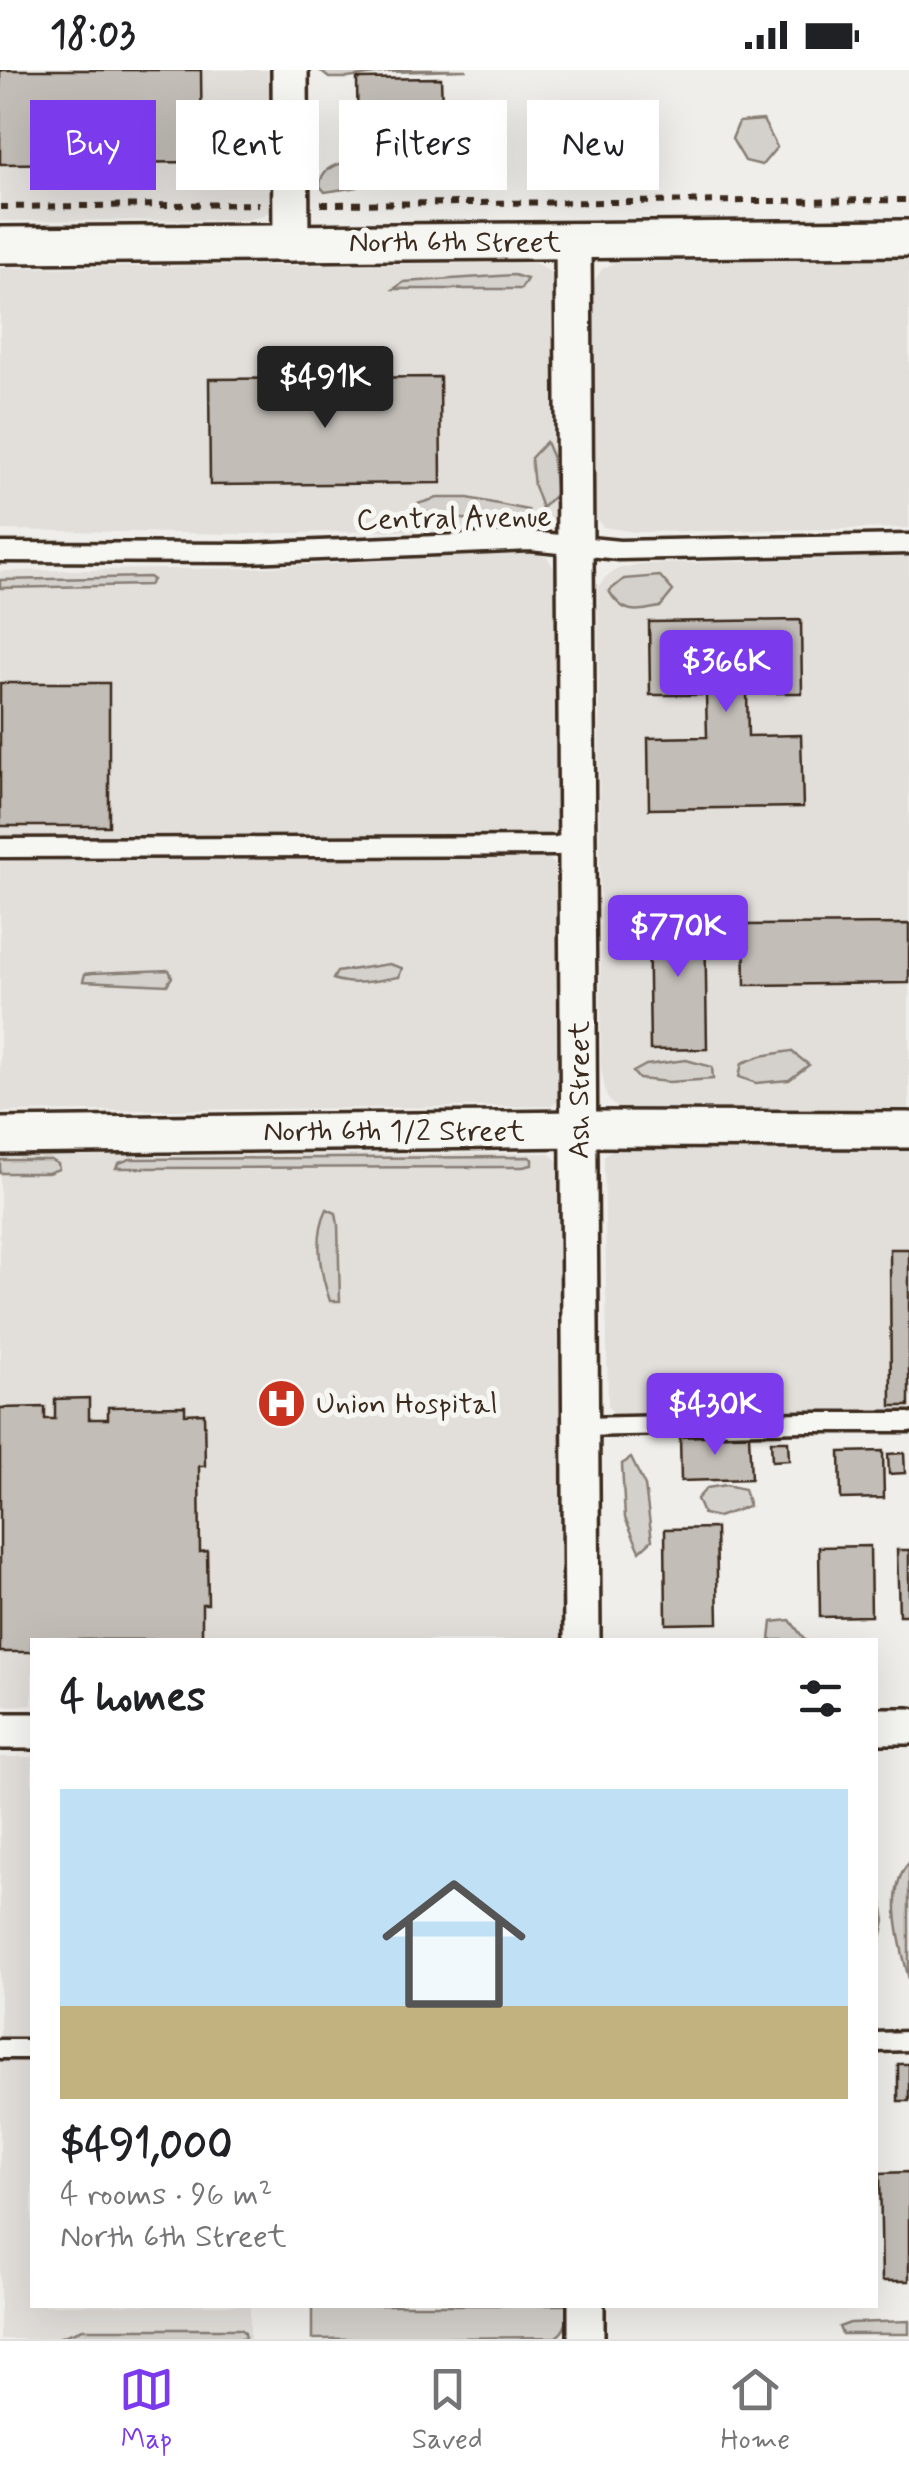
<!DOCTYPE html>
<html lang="en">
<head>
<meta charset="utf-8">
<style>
	:root { --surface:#fff; --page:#f6f6f6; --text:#202124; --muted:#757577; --line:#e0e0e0; --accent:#7c3aed }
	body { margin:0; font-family:Mynerve,sans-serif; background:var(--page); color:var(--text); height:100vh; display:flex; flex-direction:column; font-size:38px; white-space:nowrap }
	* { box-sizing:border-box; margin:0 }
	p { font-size:32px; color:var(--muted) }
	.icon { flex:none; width:55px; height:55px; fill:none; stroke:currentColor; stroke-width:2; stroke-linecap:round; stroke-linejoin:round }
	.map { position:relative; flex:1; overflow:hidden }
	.drawer { position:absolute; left:30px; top:1568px; width:848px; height:670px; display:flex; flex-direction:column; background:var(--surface); border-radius:0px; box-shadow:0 10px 40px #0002 }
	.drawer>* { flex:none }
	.hud { position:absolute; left:30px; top:30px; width:850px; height:90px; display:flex; gap:20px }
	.price { position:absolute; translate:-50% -85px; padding:0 22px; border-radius:10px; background:var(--accent); color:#fff; font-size:32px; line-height:65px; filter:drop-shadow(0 2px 5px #0008) }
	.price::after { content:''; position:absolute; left:50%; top:60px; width:30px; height:22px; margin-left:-15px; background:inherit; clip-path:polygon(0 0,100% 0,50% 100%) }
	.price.current { background:#222; color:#fff }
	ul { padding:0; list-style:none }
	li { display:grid; align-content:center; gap:20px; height:530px; padding:0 30px }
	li+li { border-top:2px solid var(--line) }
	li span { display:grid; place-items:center; height:310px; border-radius:0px; color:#555 }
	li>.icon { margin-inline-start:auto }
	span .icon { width:180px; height:180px; fill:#fffc; stroke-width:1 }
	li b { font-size:42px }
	h2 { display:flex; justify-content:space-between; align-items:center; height:120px; padding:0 30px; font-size:42px }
	.tag { padding:0 35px; border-radius:0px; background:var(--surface); box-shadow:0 10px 40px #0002; font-size:35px; line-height:90px }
	.tag.current { background:var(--accent); color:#fff }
	.status { display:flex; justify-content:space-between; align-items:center; height:70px; padding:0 50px; background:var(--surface); direction:ltr }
	.status svg { height:28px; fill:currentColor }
	.menu { display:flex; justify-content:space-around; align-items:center; height:140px; border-top:2px solid var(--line); background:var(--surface); font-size:28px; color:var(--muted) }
	.menu a { display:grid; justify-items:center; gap:5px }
	.menu .current { color:var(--accent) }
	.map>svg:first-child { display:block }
	.built { fill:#e2dfdb }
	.green { fill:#d4d1cc; stroke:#887e75; stroke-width:2.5 }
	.building { fill:#c2bdb7; stroke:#3b2a1e; stroke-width:2.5 }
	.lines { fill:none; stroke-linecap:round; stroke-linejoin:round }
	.service-casing { stroke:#3b2a1e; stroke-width:25 }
	.minor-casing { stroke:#3b2a1e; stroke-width:42 }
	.path { stroke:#3b2a1e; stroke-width:6; stroke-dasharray:8 8; stroke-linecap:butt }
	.service { stroke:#f6f6f2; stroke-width:18 }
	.minor { stroke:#f6f6f2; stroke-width:35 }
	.labels { text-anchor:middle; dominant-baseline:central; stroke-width:10; stroke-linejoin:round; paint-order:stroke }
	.street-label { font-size:30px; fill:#3b2a1e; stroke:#f6f6f2 }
	.poi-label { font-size:30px; fill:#3b2a1e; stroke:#f6f6f2; text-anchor:start }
</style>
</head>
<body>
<div class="status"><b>18:03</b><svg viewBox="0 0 49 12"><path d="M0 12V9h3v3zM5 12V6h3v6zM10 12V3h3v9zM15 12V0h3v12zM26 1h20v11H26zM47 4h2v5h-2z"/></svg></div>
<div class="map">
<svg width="909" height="2269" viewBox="0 0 909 2269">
	<rect width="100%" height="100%" fill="#efeeea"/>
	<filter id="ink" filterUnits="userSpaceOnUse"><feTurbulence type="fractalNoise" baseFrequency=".01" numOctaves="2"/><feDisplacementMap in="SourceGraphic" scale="20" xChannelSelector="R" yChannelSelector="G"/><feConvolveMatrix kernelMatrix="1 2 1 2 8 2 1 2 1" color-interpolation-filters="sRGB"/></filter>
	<g filter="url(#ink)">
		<g class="built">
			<polygon points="0,0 273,0 275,125 271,139 264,145 247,150 0,151"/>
			<polygon points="909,188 909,458 635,462 603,457 594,447 592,215 602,199 614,193"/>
			<polygon points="534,193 542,196 551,203 556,231 557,440 553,451 546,456 529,458 243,464 0,460 0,198"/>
			<polygon points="531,483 547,487 554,498 558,510 559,750 556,762 548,767 0,771 0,501 249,498"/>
			<polygon points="909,487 909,1038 620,1040 610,1032 606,1025 601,997 598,517 606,507 617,499 640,494"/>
			<polygon points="532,784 550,790 556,795 558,801 559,1025 557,1032 551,1036 0,1042 0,792 178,786"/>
			<polygon points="909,1074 909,1342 621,1346 614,1344 608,1337 604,1087 607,1083 623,1075"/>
			<polygon points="549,1083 559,1092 559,1098 563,1570 32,1570 32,1635 0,1636 0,1087"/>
			<rect x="0" y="1687" width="32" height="285"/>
			<polygon points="0,1987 32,1987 32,2235 250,2235 250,2269 0,2269"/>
		</g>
		<g class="green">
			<polygon points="319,0 467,0 387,2 348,8 329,8"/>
			<polygon points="763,50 777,77 762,95 745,91 732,69 739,52"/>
			<path d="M353,90L365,101L357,117L325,122L320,116C321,96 337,95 353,90Z"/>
			<polygon points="514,205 527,209 521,219 394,219 404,212"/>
			<polygon points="546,372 552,386 556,424 542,438 534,416 531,388"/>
			<path d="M437,428H468L528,440L523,447C495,449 435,455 414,435Z"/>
			<path d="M660,506L673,521L660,537C635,542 623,545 609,521L624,509Z"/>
			<polygon points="149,507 153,510 149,515 0,518 0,510"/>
			<path d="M389,894L402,898L399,907C378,910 354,917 333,909L337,902Z"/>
			<polygon points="169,900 172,907 167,915 83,911 85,904 93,903"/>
			<polygon points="791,981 809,995 789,1010 756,1013 739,1007 742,993 761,986"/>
			<polygon points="686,990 712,997 713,1009 669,1012 639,1009 633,1002 646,995"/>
			<polygon points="529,1087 532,1089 532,1095 523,1097 116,1098 119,1093 130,1089"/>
			<polygon points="0,1090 51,1090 58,1094 59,1099 48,1103 0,1103"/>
			<path d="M327,1139L336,1143L338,1155L340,1231H330C320,1202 313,1168 327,1139Z"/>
			<polygon points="631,1388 645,1416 652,1470 640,1481 625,1448 622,1394"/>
			<polygon points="726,1415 744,1419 749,1436 718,1447 703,1444 697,1429 707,1418"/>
			<polygon points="790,1550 805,1570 770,1570 772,1552"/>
			<path d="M909,1793V1909C901,1879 884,1818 909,1793Z"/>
			<polygon points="875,1806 878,1807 885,1851 875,1893"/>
			<path d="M312,2235H567C567,2249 568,2259 556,2267L312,2269Z"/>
			<polygon points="909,2251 909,2264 842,2264 839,2257 850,2253"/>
			<polygon points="83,2259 240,2259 245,2263 245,2269 55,2269"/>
		</g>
		<g class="building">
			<polygon points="0,0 201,0 202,92 0,94"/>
			<polygon points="441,8 442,38 471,37 471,55 504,54 504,91 471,91 471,101 405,102 358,77 357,9"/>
			<polygon points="440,307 441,413 210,415 209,309"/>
			<polygon points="801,550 802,623 747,623 748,666 801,665 803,737 649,739 648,668 707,667 706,625 650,625 649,552"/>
			<rect x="0" y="613" width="109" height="143"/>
			<polygon points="705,840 707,979 650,980 648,841"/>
			<polygon points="909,854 909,913 745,915 744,855"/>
			<polygon points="890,1179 909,1179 909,1336 891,1336"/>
			<polygon points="89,1328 89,1349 108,1349 108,1337 185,1336 185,1344 204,1343 205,1396 199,1396 200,1482 207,1481 208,1534 202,1534 202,1570 32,1570 32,1582 0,1582 0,1338 45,1337 45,1349 55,1349 55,1329"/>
			<polygon points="749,1364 751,1409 681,1411 680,1367"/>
			<polygon points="771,1371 788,1371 789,1390 772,1391"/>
			<polygon points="883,1381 884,1428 841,1429 840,1382"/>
			<polygon points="904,1383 905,1403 889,1404 888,1384"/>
			<polygon points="716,1458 718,1553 666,1554 665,1459"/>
			<polygon points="870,1476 871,1546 820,1547 819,1477"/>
			<polygon points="897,1480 909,1480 909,1545 899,1545"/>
			<rect x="898" y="1994" width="11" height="37"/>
			<polygon points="909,2102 909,2211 882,2211 880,2103"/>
		</g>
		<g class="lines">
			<defs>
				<g id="service">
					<polyline points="0,482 249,483 530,471 619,480 909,474"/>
					<polyline points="0,778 557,776 577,771"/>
					<polyline points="581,1357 804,1352 909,1352"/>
					<polyline points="875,1972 909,1971"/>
					<polyline points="0,1979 32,1979"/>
				</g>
				<g id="minor">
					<polyline points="290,0 291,173"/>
					<polyline points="573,171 582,1570"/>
					<polyline points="0,175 909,168"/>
					<polyline points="0,1066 579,1059 909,1060"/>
					<polyline points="875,1656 909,1656"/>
					<polyline points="0,1661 32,1661"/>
					<polyline points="586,2235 586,2269"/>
				</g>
			</defs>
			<use href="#service" class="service-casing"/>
			<use href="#minor" class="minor-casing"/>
			<g class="path">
				<polyline points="321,134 909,130"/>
				<polyline points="0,137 259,134"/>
			</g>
			<use href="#service" class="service"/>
			<use href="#minor" class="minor"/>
		</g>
	</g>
	<defs>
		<symbol id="hospital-disc" viewBox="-11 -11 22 22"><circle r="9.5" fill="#c8321e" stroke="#f6f6f2"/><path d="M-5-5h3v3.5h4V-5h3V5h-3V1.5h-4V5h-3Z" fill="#fff"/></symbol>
	</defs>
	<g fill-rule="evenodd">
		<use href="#hospital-disc" x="254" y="1306" width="55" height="55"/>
	</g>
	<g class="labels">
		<g class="street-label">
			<text x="455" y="172">North 6th Street</text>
			<text transform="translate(454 449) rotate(-1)">Central Avenue</text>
			<text transform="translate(579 1020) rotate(-90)">Ash Street</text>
			<text x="394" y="1061">North 6th 1/2 Street</text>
		</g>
		<g class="poi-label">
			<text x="316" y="1334">Union Hospital</text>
		</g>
	</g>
</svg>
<b class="price current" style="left:325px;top:361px">$491K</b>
<b class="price" style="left:726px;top:645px">$366K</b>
<b class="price" style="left:678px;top:910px">$770K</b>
<b class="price" style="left:715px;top:1388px">$430K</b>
<div class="hud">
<a class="tag current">Buy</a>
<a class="tag">Rent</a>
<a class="tag">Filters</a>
<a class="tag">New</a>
</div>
<section class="drawer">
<h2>4 homes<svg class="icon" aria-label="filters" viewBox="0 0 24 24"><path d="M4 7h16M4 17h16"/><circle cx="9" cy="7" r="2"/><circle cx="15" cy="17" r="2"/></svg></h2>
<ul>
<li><span style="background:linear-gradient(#bfe0f5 70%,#c2b280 0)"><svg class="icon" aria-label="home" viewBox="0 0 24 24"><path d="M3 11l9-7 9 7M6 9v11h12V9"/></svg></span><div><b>$491,000</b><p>4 rooms · 96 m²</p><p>North 6th Street</p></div></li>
</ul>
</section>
</div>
<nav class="menu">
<a class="current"><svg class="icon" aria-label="map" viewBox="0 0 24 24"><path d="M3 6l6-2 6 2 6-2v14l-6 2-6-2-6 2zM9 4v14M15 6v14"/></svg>Map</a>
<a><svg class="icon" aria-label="saved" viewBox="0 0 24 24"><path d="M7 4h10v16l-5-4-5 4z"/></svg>Saved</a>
<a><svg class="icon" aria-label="home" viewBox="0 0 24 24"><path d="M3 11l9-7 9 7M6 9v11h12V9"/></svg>Home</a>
</nav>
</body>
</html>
